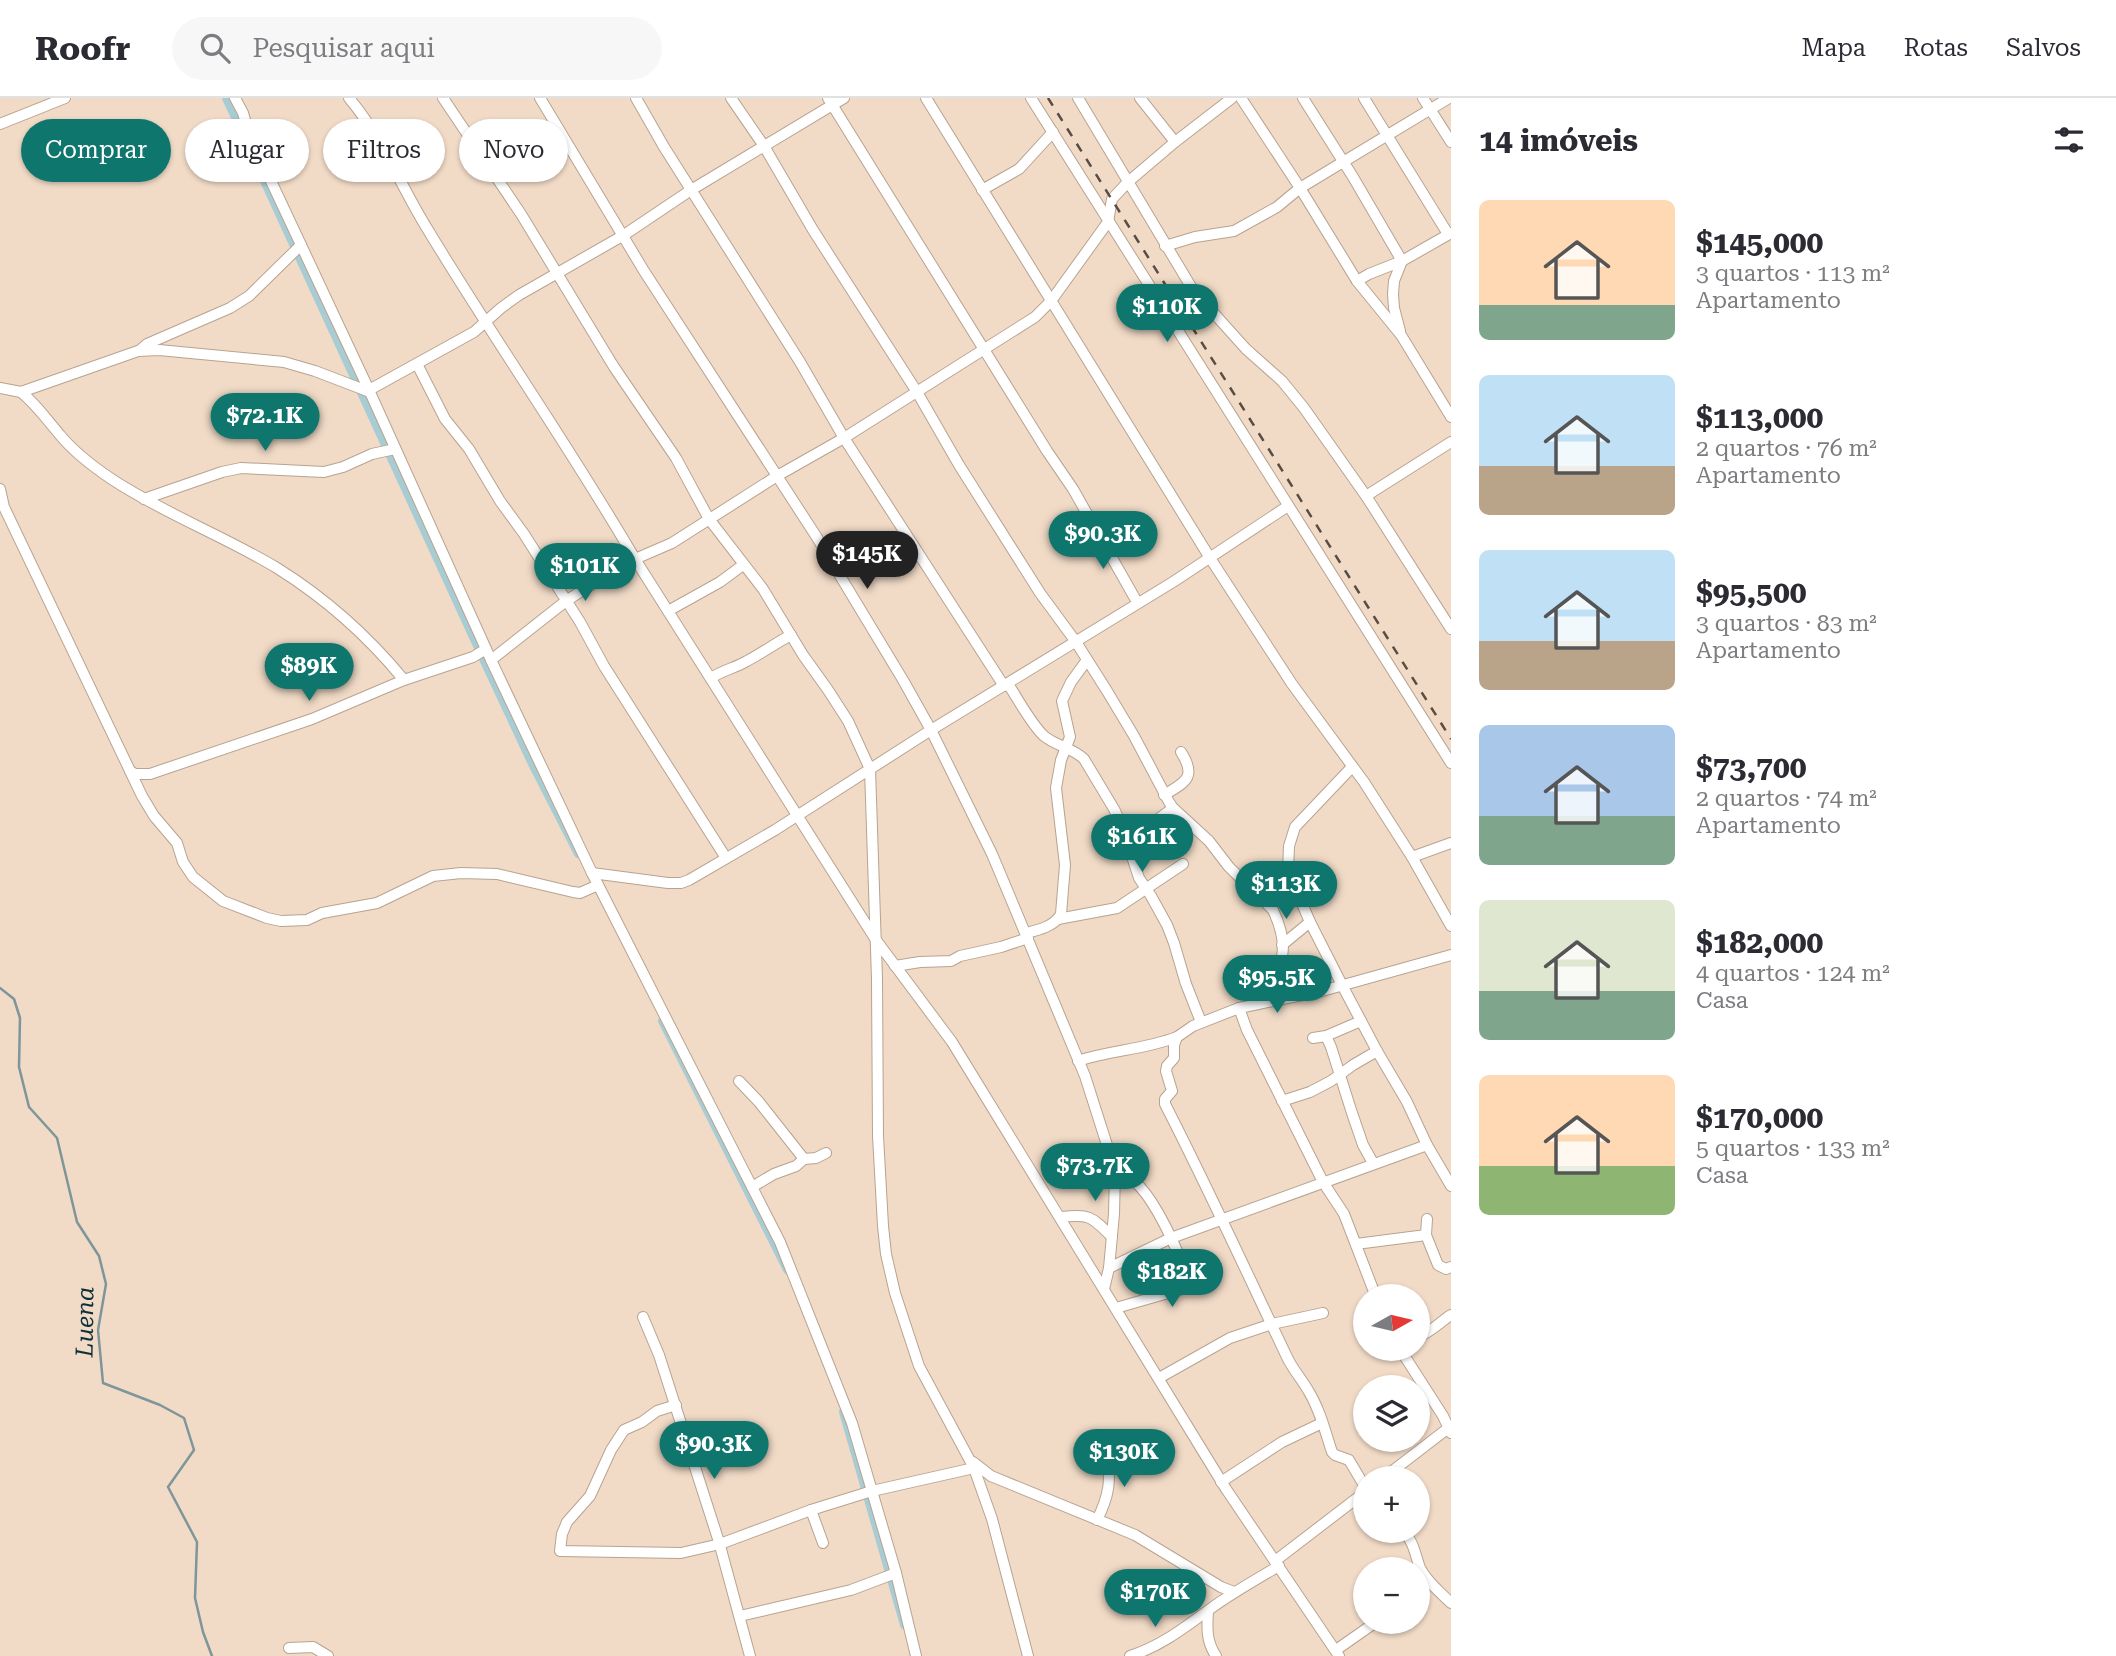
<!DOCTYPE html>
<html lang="pt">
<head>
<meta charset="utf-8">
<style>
	:root { --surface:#fff; --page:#f7f7f7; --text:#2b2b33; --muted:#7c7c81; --line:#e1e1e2; --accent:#0f766e }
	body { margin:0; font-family:"Roboto Serif",serif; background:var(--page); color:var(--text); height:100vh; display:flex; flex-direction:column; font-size:26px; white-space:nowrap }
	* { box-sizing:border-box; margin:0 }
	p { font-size:23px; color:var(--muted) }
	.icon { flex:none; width:38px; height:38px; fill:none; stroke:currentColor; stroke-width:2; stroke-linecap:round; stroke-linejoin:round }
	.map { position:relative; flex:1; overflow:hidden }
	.details { display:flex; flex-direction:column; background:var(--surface); width:665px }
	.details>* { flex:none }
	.banner { position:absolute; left:21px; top:21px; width:665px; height:63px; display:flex; gap:14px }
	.needle { width:46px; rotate:82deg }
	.buttons { position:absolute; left:1353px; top:1186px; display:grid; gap:14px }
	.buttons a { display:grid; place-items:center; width:77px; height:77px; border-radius:50%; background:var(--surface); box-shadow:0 2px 5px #0004; font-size:35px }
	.price { position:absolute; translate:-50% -60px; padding:0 16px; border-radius:24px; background:var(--accent); color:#fff; font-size:23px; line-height:46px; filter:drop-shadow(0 2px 4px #0008) }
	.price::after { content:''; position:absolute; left:50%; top:42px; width:21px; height:16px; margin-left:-10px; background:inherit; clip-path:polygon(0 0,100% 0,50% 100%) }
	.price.active { background:#222; color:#fff }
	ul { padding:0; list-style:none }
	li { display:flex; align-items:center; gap:21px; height:175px; padding:0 28px }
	li span { display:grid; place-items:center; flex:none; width:196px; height:140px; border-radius:10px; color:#555 }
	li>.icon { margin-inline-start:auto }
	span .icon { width:84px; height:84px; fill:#fffc; stroke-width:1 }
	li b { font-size:30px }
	h2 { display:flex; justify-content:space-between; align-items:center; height:84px; padding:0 28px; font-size:30px }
	.pill { padding:0 24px; border-radius:32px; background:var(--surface); box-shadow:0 2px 5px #0004; font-size:24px; line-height:63px }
	.pill.active { background:var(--accent); color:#fff }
	header { display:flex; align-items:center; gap:42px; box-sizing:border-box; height:98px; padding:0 35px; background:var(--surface); border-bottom:2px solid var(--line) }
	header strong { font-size:33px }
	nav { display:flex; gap:38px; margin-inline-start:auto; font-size:24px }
	.search { width:490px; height:63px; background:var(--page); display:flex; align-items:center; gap:18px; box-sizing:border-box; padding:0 24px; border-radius:38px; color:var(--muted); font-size:26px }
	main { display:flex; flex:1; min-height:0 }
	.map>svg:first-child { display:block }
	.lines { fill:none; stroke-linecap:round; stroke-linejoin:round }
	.stream { stroke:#7e9599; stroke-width:2.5 }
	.canal { stroke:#a7ccd4; stroke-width:8 }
	.street-casing { stroke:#b8a390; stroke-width:12 }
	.street { stroke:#fff; stroke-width:10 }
	.rail { stroke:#594d43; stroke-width:2.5; stroke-dasharray:9 9; stroke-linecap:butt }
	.labels { text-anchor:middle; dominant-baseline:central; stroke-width:7; stroke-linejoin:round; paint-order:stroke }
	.water-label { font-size:24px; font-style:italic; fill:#0b3037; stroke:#f1dbc7 }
</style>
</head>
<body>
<header>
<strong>Roofr</strong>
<div class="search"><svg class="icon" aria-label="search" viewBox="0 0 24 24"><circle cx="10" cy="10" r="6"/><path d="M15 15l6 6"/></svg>Pesquisar aqui</div>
<nav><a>Mapa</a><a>Rotas</a><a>Salvos</a></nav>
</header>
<main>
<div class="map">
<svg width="1451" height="1558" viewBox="0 0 1451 1558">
	<rect width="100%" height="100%" fill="#f1dbc7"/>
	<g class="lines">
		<polyline class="stream" points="0,890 14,901 20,920 19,969 29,1009 57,1040 77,1124 99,1158 106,1186 98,1232 103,1285 160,1307 184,1320 194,1352 168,1389 197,1444 195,1500 203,1534 212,1558"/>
		<g class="canal">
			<polyline points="226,0 483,561 532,666 578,756"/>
			<polyline points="662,923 787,1172"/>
			<polyline points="843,1314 904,1527"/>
		</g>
		<defs>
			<g id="street">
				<polyline points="235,0 243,15 249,36 369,292 491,562"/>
				<path d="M349,0C382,39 401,89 428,132C495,243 570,349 635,461L876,842L952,944L1226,1391L1339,1558"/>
				<polyline points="443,0 521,116 614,269 676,360 709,421 763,491 803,557 828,592 848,623 870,671 877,881 878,1038 883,1128 886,1156 895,1195 919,1268 974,1370 992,1421 1028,1558"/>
				<polyline points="540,0 644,173 816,438 903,582 931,632 992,756 1085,978 1115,1072 1114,1116 1109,1170 1104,1191"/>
				<polyline points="636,0 664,49 800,264 844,340 1004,588"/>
				<path d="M731,0L764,48L813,132L917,294L959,367L1040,495L1076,544L1107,593L1134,638L1169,704L1173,710L1209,743L1229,769L1273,812C1279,825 1285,844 1282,858"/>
				<polyline points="828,0 1047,353 1073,391 1137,504"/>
				<polyline points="926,0 1210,460 1292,586 1364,684 1412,759 1451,828"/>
				<polyline points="1031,0 1451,665"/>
				<polyline points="1078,0 1193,192 1246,251 1282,283 1304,310 1366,398 1451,531"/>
				<polyline points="1140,0 1175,44"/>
				<polyline points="1241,0 1300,90 1357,183 1401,237 1451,319"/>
				<polyline points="1303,0 1353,79 1402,163 1369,176 1357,183"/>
				<polyline points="1364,0 1448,136"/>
				<polyline points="1423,0 1451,44"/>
				<polyline points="0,26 65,0"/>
				<polyline points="982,92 1019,71 1053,34"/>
				<polyline points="1165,148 1195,139 1234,133 1277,109 1300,90 1449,0"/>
				<polyline points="1400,233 1394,210 1393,196 1394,183 1402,163 1451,135"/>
				<polyline points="140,252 147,246 230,210 249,198 301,147"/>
				<polyline points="417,266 445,321 469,351 500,403 524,436 580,524 604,568 726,760"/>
				<polyline points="0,290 21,294 138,253 159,252 284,264 315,273 370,294"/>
				<polyline points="369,292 474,234 501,210 519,197 624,137 691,92 844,0"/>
				<path d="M21,294C37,307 47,322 60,337C74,354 95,370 113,382C165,416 224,438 277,470C325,500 368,538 404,582"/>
				<polyline points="0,391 4,409 142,698 154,718 177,745 183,764 193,779 223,803 267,820 281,823 307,822 322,815 377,805 433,778 461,775 497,776 573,794 580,795 598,787"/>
				<polyline points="1366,398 1451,344"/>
				<polyline points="144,401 222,374 241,370 324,374 343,369 372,356 395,351"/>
				<polyline points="668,513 720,484 743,467"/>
				<path d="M711,580C723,572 735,570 747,563C762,555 776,545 791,537"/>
				<path d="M1008,586C1018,601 1031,626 1044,638C1056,648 1073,650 1084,661L1114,711L1122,728L1139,780L1151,798L1167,827L1174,845L1186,886L1201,924"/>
				<polyline points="1352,669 1295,729 1289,748 1288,773 1310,824 1342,887 1377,953 1407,1004 1427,1047 1451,1088"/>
				<polyline points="130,673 135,676 150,676 312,621 404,582 473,559 486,551"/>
				<path d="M1164,697C1186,684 1197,679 1181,654"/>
				<polyline points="1128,744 1173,710"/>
				<polyline points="1412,759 1451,745"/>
				<polyline points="592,775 668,785 681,785 689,782 775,732 931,632 1173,484 1288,408"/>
				<polyline points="1058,821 1117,810 1183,766"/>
				<path d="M1026,835C1039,832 1055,828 1061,816L1065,767L1056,690L1061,662L1070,639L1062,603L1071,584L1087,562"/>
				<polyline points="1282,847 1310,824"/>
				<polyline points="895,868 920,864 951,863 960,858 1001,849 1028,840"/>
				<polyline points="1239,910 1247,932 1323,1084 1344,1116 1376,1199"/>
				<polyline points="1326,938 1331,949 1352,1015 1363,1047 1373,1065"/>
				<polyline points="1313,940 1326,938 1361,923"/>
				<path d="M1078,963C1111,952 1143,952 1177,939"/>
				<polyline points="739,983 759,1004 804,1061"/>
				<polyline points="1282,1003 1310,994 1331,983 1353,967 1377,953"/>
				<path d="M1115,1072C1122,1075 1129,1078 1134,1083C1157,1102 1179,1156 1190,1184L1189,1187L1182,1191L1116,1210"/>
				<polyline points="752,1089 774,1076 796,1068 804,1061 816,1060 826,1055"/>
				<path d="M1060,1119C1090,1116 1091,1118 1112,1139"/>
				<polyline points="1427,1121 1426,1137 1438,1167 1446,1171 1451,1169"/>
				<polyline points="1356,1146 1426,1137"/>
				<polyline points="1109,1170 1171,1140 1427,1047"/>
				<polyline points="643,1219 659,1257 719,1444 750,1558"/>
				<path d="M1418,1239C1431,1234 1439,1225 1451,1217"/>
				<polyline points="1400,1251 1443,1318 1451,1335"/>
				<polyline points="1159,1280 1230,1240 1272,1226 1323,1215"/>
				<polyline points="676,1307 657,1313 642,1324 624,1332 611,1352 590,1398 567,1424 562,1436 560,1453 681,1455 720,1446 811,1412 872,1393 974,1370"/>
				<polyline points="973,1364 991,1378 1135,1437 1221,1489 1234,1494"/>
				<polyline points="1382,1381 1451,1328"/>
				<polyline points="1221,1384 1282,1344 1322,1325"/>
				<path d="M1365,1389L1349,1362L1335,1357L1332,1354C1325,1333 1320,1312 1309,1294C1302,1281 1292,1271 1286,1257C1246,1173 1207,1088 1165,1006V1001L1172,993L1166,973L1167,968L1174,960V947L1177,939L1193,928L1239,910L1322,893L1451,857"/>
				<polyline points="811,1412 823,1445"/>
				<path d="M1097,1422C1108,1400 1113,1381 1105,1356"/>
				<path d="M1404,1433C1414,1445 1415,1456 1420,1470C1427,1484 1440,1494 1451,1505"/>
				<polyline points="1275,1463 1365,1394"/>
				<path d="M1208,1513C1207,1530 1206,1543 1216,1558"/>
				<polyline points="740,1518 851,1492 896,1475"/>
				<polyline points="289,1550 313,1549 328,1558"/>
				<polyline points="1336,1552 1376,1524"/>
				<polyline points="916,1558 896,1475 852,1325 780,1144 592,775 491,562 566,503 600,481 635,461 672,445 777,378 844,340 1035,219 1051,203 1108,124 1112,101 1128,84 1175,44 1232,0"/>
				<path d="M1130,1558C1161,1548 1184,1530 1210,1511C1232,1495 1255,1482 1279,1468"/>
			</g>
		</defs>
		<use href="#street" class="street-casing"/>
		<use href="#street" class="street"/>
		<polyline class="rail" points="1048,0 1451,641"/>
	</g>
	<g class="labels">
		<g class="water-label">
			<text transform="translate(85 1224) rotate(-89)">Luena</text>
		</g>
	</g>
</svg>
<div class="buttons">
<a><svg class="needle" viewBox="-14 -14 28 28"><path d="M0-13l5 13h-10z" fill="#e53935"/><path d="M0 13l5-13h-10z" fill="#7c7c81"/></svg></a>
<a><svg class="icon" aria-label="layers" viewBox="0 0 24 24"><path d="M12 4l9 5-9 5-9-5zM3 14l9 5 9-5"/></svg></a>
<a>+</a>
<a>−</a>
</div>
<b class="price" style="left:1167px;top:246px">$110K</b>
<b class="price" style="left:265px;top:355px">$72.1K</b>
<b class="price" style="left:1103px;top:473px">$90.3K</b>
<b class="price active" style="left:867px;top:493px">$145K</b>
<b class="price" style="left:585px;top:505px">$101K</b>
<b class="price" style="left:309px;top:605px">$89K</b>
<b class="price" style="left:1142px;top:776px">$161K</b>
<b class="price" style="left:1286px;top:823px">$113K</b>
<b class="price" style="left:1277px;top:917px">$95.5K</b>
<b class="price" style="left:1095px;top:1105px">$73.7K</b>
<b class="price" style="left:1172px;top:1211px">$182K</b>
<b class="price" style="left:714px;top:1383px">$90.3K</b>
<b class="price" style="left:1124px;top:1391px">$130K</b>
<b class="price" style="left:1155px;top:1531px">$170K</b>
<div class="banner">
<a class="pill active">Comprar</a>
<a class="pill">Alugar</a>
<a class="pill">Filtros</a>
<a class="pill">Novo</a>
</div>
</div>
<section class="details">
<h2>14 imóveis<svg class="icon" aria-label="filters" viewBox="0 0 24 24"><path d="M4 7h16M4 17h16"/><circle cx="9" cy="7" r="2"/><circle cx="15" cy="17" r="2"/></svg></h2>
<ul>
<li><span style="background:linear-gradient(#ffd9b3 75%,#7fa58c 0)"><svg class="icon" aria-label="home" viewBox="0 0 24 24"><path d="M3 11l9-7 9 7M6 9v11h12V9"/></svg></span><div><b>$145,000</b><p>3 quartos · 113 m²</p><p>Apartamento</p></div></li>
<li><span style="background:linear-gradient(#bfe0f5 65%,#b9a48a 0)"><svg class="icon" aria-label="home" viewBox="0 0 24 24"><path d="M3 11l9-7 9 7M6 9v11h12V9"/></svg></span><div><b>$113,000</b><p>2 quartos · 76 m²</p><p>Apartamento</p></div></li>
<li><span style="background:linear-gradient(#bfe0f5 65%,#b9a48a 0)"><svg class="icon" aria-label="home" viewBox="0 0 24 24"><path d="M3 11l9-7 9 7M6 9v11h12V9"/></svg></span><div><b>$95,500</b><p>3 quartos · 83 m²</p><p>Apartamento</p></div></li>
<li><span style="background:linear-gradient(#a9c7e8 65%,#7fa58c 0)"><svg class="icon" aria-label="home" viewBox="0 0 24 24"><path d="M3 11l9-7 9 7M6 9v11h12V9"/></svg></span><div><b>$73,700</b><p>2 quartos · 74 m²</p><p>Apartamento</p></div></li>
<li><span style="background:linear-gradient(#dfe7d0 65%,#7fa58c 0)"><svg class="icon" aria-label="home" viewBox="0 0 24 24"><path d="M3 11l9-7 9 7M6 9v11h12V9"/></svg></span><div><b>$182,000</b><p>4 quartos · 124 m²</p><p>Casa</p></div></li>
<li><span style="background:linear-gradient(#ffd9b3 65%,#8fb573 0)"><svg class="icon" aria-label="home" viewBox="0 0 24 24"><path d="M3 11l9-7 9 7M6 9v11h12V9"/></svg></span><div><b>$170,000</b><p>5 quartos · 133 m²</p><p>Casa</p></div></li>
</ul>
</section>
</main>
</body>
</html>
